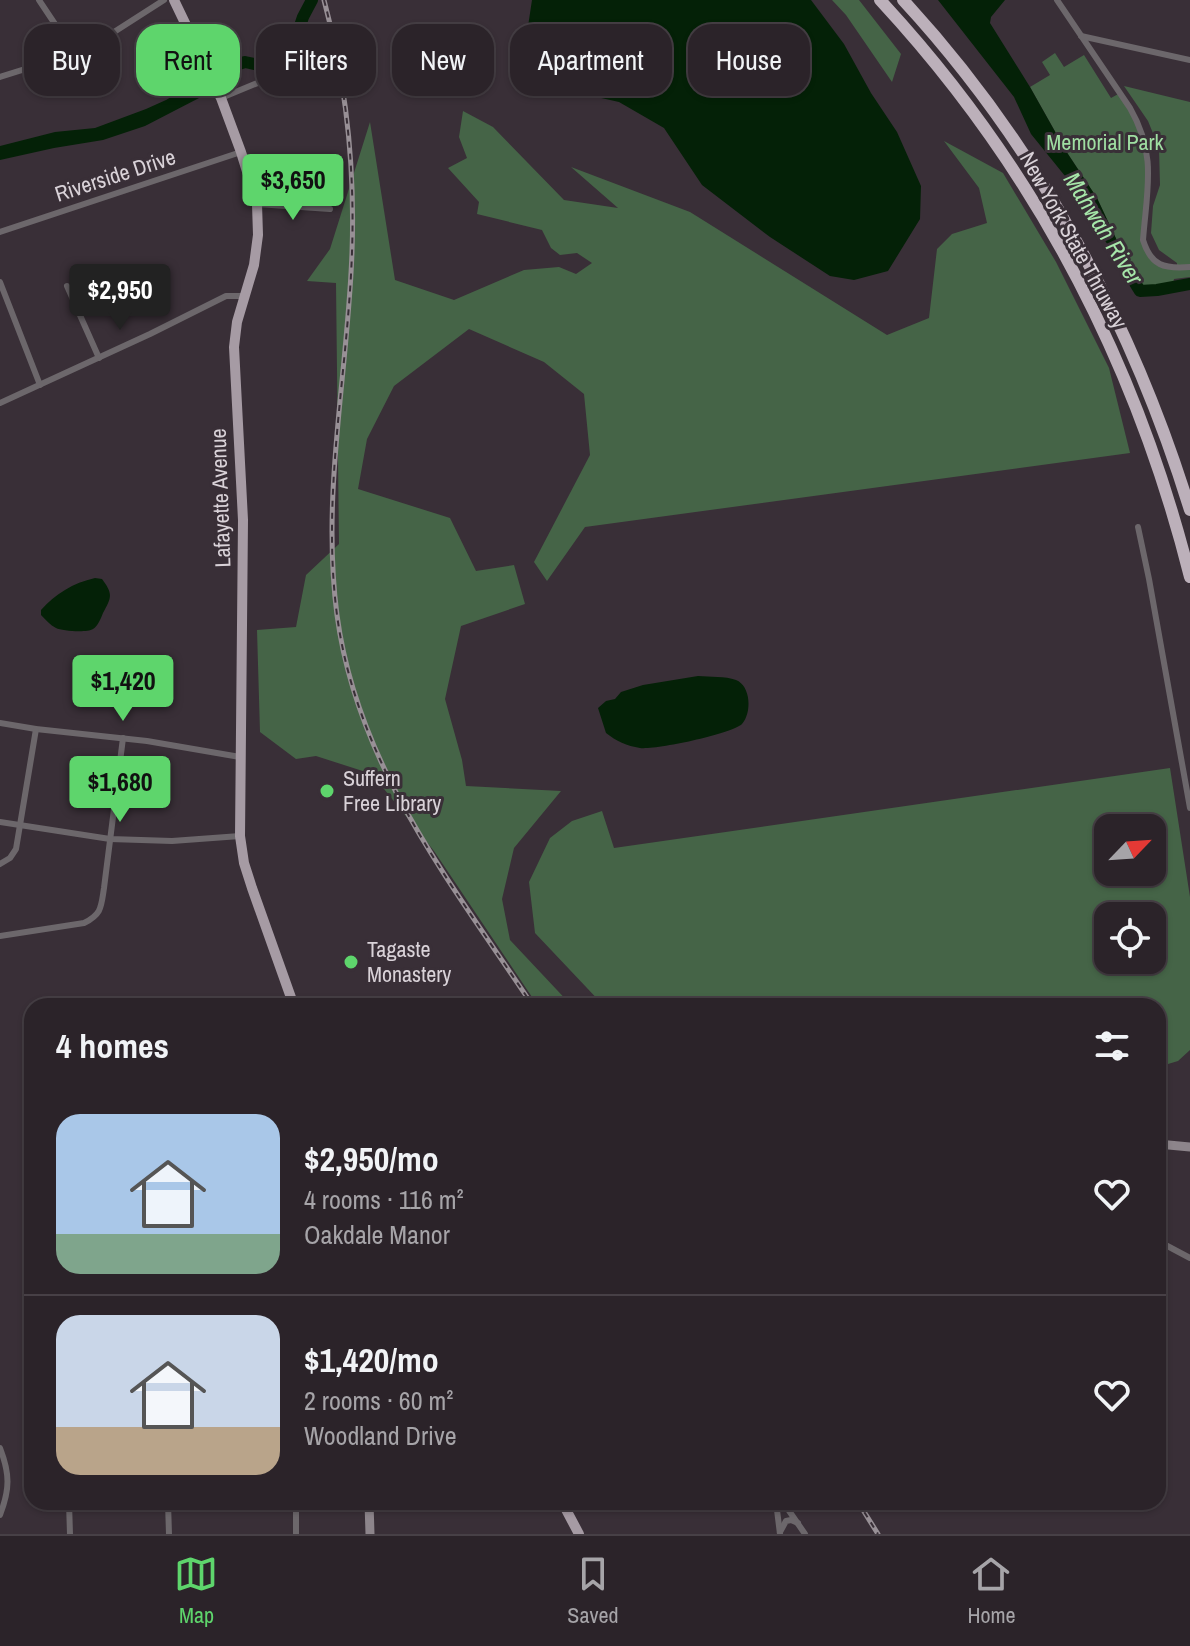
<!DOCTYPE html>
<html lang="en">
<head>
<meta charset="utf-8">
<style>
	:root { --surface:#2b2329; --page:#332b31; --text:#f1f3f6; --muted:#a6a4a8; --line:#474046; --accent:#5ed56c }
	body { margin:0; font-family:"Archivo Narrow",sans-serif; background:var(--page); color:var(--text); height:100vh; display:flex; flex-direction:column; font-size:30px; white-space:nowrap }
	* { box-sizing:border-box; margin:0 }
	p { font-size:26px; color:var(--muted) }
	.icon { flex:none; width:44px; height:44px; fill:none; stroke:currentColor; stroke-width:2; stroke-linecap:round; stroke-linejoin:round }
	.map { position:relative; flex:1; overflow:hidden }
	.sheet { position:absolute; left:24px; top:998px; width:1142px; height:512px; display:flex; flex-direction:column; background:var(--surface); border-radius:24px; box-shadow:0 2px 6px #0004,0 0 0 2px var(--line) }
	.sheet>* { flex:none }
	.hud { position:absolute; left:24px; top:24px; width:1142px; height:72px; display:flex; gap:16px }
	.needle { width:52px; rotate:65deg }
	.fabs { position:absolute; left:1094px; top:814px; display:grid; gap:16px }
	.fabs a { display:grid; place-items:center; width:72px; height:72px; border-radius:16px; background:var(--surface); box-shadow:0 2px 6px #0004,0 0 0 2px var(--line); font-size:40px }
	.price { position:absolute; translate:-50% -68px; padding:0 18px; border-radius:8px; background:var(--accent); color:#111; font-size:26px; line-height:52px; filter:drop-shadow(0 2px 4px #0008) }
	.price::after { content:''; position:absolute; left:50%; top:48px; width:24px; height:18px; margin-left:-12px; background:inherit; clip-path:polygon(0 0,100% 0,50% 100%) }
	.price.current { background:#222; color:#fff }
	ul { padding:0; list-style:none }
	li { display:flex; align-items:center; gap:24px; height:200px; padding:0 32px }
	li+li { border-top:2px solid var(--line) }
	li span { display:grid; place-items:center; flex:none; width:224px; height:160px; border-radius:24px; color:#555 }
	li>.icon { margin-inline-start:auto }
	span .icon { width:96px; height:96px; fill:#fffc; stroke-width:1 }
	li b { font-size:34px }
	h2 { display:flex; justify-content:space-between; align-items:center; height:96px; padding:0 32px; font-size:34px }
	.tag { padding:0 28px; border-radius:24px; background:var(--surface); box-shadow:0 2px 6px #0004,0 0 0 2px var(--line); font-size:28px; line-height:72px }
	.tag.current { background:var(--accent); color:#111 }
	.dock { display:flex; justify-content:space-around; align-items:center; height:112px; border-top:2px solid var(--line); background:var(--surface); font-size:22px; color:var(--muted) }
	.dock a { display:grid; justify-items:center; gap:4px }
	.dock .current { color:var(--accent) }
	.map>svg:first-child { display:block }
	.green { fill:#456447; fill-rule:evenodd }
	.water { fill:#042107 }
	.lines { fill:none; stroke-linecap:round; stroke-linejoin:round }
	.river { stroke:#042107; stroke-width:12 }
	.street { stroke:#6c676b; stroke-width:6 }
	.secondary { stroke:#8d858b; stroke-width:9 }
	.primary { stroke:#a69ba4; stroke-width:10 }
	.highway { stroke:#bcb0ba; stroke-width:12 }
	.rail-casing { stroke:#989096; stroke-width:5 }
	.rail { stroke:#392f37; stroke-width:2; stroke-dasharray:6; stroke-linecap:butt }
	.poi-dot { fill:#5ed56c; stroke:#392f37; stroke-width:3 }
	.labels { text-anchor:middle; dominant-baseline:central; stroke-width:6; stroke-linejoin:round; paint-order:stroke }
	.park-label { font-size:22px; fill:#9fdea2; stroke:#392f37 }
	.street-label { font-size:22px; fill:#d9d2d8; stroke:#392f37 }
	.poi-label { font-size:22px; fill:#d9d2d8; stroke:#392f37; text-anchor:start }
	.water-label { font-size:24px; font-style:italic; fill:#a6e6a9; stroke:#392f37 }
</style>
</head>
<body>
<div class="map">
<svg width="1190" height="1534" viewBox="0 0 1190 1534">
	<rect width="100%" height="100%" fill="#392f37"/>
	<g class="green">
		<polygon points="832,0 859,0 901,54 892,82 846,15"/>
		<polygon points="1055,53 1064,67 1084,55 1111,98 1120,93 1130,108 1149,160 1143,239 1154,261 1177,267 1177,263 1159,250 1151,233 1153,206 1160,185 1159,148 1148,121 1124,86 1190,102 1190,277 1174,279 1172,288 1157,290 1140,291 1129,276 1120,247 1097,198 1066,151 1030,87 1050,75 1042,62"/>
		<polygon points="463,111 493,127 564,200 618,208 571,167 690,212 887,335 929,318 937,249 952,234 987,223 979,188 944,141 1003,173 1056,262 1109,368 1130,453 585,527 547,581 534,562 590,455 584,394 544,362 469,329 394,386 367,439 358,489 450,518 476,571 514,565 525,604 461,626 445,699 462,760 466,786 561,791 514,848 502,899 510,940 572,1006 538,1006 434,851 372,774 316,756 296,759 260,732 257,630 296,627 306,575 339,544 336,283 307,281 330,249 370,122 395,280 454,300 524,270 559,267 576,274 592,263 577,253 560,255 551,248 542,230 477,214 479,202 448,168 467,158 459,137"/>
		<path d="M1170,768L1190,897V1050L1178,1061L1158,1067V1006H604L535,933L529,882L550,838L572,821L602,811L614,848ZM1108,828H1152V872H1108ZM1108,916H1152V960H1108Z"/>
	</g>
	<g class="water">
		<polygon points="532,0 811,0 844,44 871,93 897,132 921,186 920,219 888,271 854,280 830,276 770,237 702,185 664,128 619,102 588,95 543,72 527,33"/>
		<polygon points="938,0 1005,0 991,17 990,23 1030,87 1066,151 1097,198 1120,247 1129,276 1091,220 1082,197 1031,134 1014,97"/>
		<polygon points="202,79 207,91 201,97 145,126 103,140 54,148 0,160 0,146 55,132 95,128 146,109 166,100"/>
		<path d="M95,578L102,579C113,594 112,597 103,613C101,618 98,626 93,629C87,633 62,631 56,628C50,625 46,620 41,615V610C55,594 73,583 95,578Z"/>
		<path d="M698,676C710,677 725,676 736,680C751,686 752,713 742,724C731,734 656,750 640,748C627,746 616,741 606,733L598,708L606,701L615,699L621,692L643,685Z"/>
	</g>
	<g class="lines">
		<g class="river">
			<polyline points="226,68 245,62 264,66 279,49 296,38 303,17 312,0"/>
			<polyline points="1122,262 1140,291 1157,290 1190,284"/>
		</g>
		<g class="street">
			<polyline points="39,0 75,54"/>
			<path d="M1057,0L1130,108C1157,155 1147,188 1143,240C1151,266 1164,269 1190,267"/>
			<polyline points="1081,36 1190,60"/>
			<polyline points="0,77 86,50 164,0"/>
			<polyline points="221,98 318,58"/>
			<polyline points="257,204 330,209"/>
			<polyline points="0,232 241,152"/>
			<polyline points="0,282 40,385"/>
			<polyline points="67,286 99,358"/>
			<polyline points="0,403 150,334 226,296 244,296"/>
			<polyline points="1138,527 1149,579 1190,808"/>
			<polyline points="0,723 36,729 147,741 240,757"/>
			<polyline points="0,822 110,839 172,841 240,836"/>
			<polyline points="0,864 10,858 16,849 36,729"/>
			<path d="M0,936L84,923C102,914 101,907 104,888L123,738"/>
			<polyline points="1158,1241 1190,1258"/>
			<polyline points="32,1431 32,1433"/>
			<path d="M0,1448C10,1474 10,1489 0,1515"/>
			<polyline points="69,1502 70,1534"/>
			<polyline points="168,1502 169,1534"/>
			<polyline points="296,1502 296,1534"/>
			<polyline points="776,1502 780,1534"/>
			<polyline points="783,1502 805,1534"/>
			<polyline points="780,1532 786,1521 791,1520 798,1523"/>
		</g>
		<g class="secondary">
			<polyline points="1158,1144 1190,1147"/>
			<polyline points="369,1502 370,1534"/>
		</g>
		<g class="primary">
			<polyline points="174,0 221,98 241,152 257,204 258,235 254,265 237,322 234,347 243,520 240,836 244,863 252,888 294,1006"/>
			<polyline points="562,1502 579,1534"/>
		</g>
		<g class="highway">
			<path d="M880,0C1034,166 1135,358 1190,577"/>
			<path d="M903,0C1037,145 1132,322 1190,510"/>
		</g>
		<defs>
			<g id="rail">
				<path d="M324,0C346,82 355,168 352,252C348,373 321,493 337,615C357,766 451,883 533,1006"/>
				<polyline points="858,1502 878,1534"/>
			</g>
		</defs>
		<use href="#rail" class="rail-casing"/>
		<use href="#rail" class="rail"/>
	</g>
	<g class="poi-dot">
		<circle cx="327" cy="791" r="8"/>
		<circle cx="351" cy="962" r="8"/>
	</g>
	<g class="labels">
		<g class="park-label">
			<text x="1105" y="142">Memorial Park</text>
		</g>
		<g class="street-label">
			<text transform="translate(115 175) rotate(-18)">Riverside Drive</text>
			<text transform="translate(1074 240) rotate(61)">New York State Thruway</text>
			<text transform="translate(220 498) rotate(-92)">Lafayette Avenue</text>
		</g>
		<g class="poi-label">
			<text x="343" y="778">Suffern<tspan x="343" dy="25">Free Library</tspan></text>
			<text x="367" y="949">Tagaste<tspan x="367" dy="25">Monastery</tspan></text>
		</g>
		<g class="water-label">
			<text transform="translate(1104 228) rotate(58)">Mahwah River</text>
		</g>
	</g>
</svg>
<div class="fabs">
<a><svg class="needle" viewBox="-14 -14 28 28"><path d="M0-13l5 13h-10z" fill="#e53935"/><path d="M0 13l5-13h-10z" fill="#a6a4a8"/></svg></a>
<a><svg class="icon" aria-label="locate" viewBox="0 0 24 24"><circle cx="12" cy="12" r="6"/><path d="M12 2v4M12 18v4M2 12h4M18 12h4"/></svg></a>
</div>
<b class="price" style="left:293px;top:222px">$3,650</b>
<b class="price current" style="left:120px;top:332px">$2,950</b>
<b class="price" style="left:123px;top:723px">$1,420</b>
<b class="price" style="left:120px;top:824px">$1,680</b>
<div class="hud">
<a class="tag">Buy</a>
<a class="tag current">Rent</a>
<a class="tag">Filters</a>
<a class="tag">New</a>
<a class="tag">Apartment</a>
<a class="tag">House</a>
</div>
<section class="sheet">
<h2>4 homes<svg class="icon" aria-label="filters" viewBox="0 0 24 24"><path d="M4 7h16M4 17h16"/><circle cx="9" cy="7" r="2"/><circle cx="15" cy="17" r="2"/></svg></h2>
<ul>
<li><span style="background:linear-gradient(#a9c7e8 75%,#7fa58c 0)"><svg class="icon" aria-label="home" viewBox="0 0 24 24"><path d="M3 11l9-7 9 7M6 9v11h12V9"/></svg></span><div><b>$2,950/mo</b><p>4 rooms · 116 m²</p><p>Oakdale Manor</p></div><svg class="icon" aria-label="heart" viewBox="0 0 24 24"><path d="M12 20l-8-8c-3-5 5-10 8-4 3-6 11-1 8 4z"/></svg></li>
<li><span style="background:linear-gradient(#c9d6e8 70%,#b9a48a 0)"><svg class="icon" aria-label="home" viewBox="0 0 24 24"><path d="M3 11l9-7 9 7M6 9v11h12V9"/></svg></span><div><b>$1,420/mo</b><p>2 rooms · 60 m²</p><p>Woodland Drive</p></div><svg class="icon" aria-label="heart" viewBox="0 0 24 24"><path d="M12 20l-8-8c-3-5 5-10 8-4 3-6 11-1 8 4z"/></svg></li>
</ul>
</section>
</div>
<nav class="dock">
<a class="current"><svg class="icon" aria-label="map" viewBox="0 0 24 24"><path d="M3 6l6-2 6 2 6-2v14l-6 2-6-2-6 2zM9 4v14M15 6v14"/></svg>Map</a>
<a><svg class="icon" aria-label="saved" viewBox="0 0 24 24"><path d="M7 4h10v16l-5-4-5 4z"/></svg>Saved</a>
<a><svg class="icon" aria-label="home" viewBox="0 0 24 24"><path d="M3 11l9-7 9 7M6 9v11h12V9"/></svg>Home</a>
</nav>
</body>
</html>
